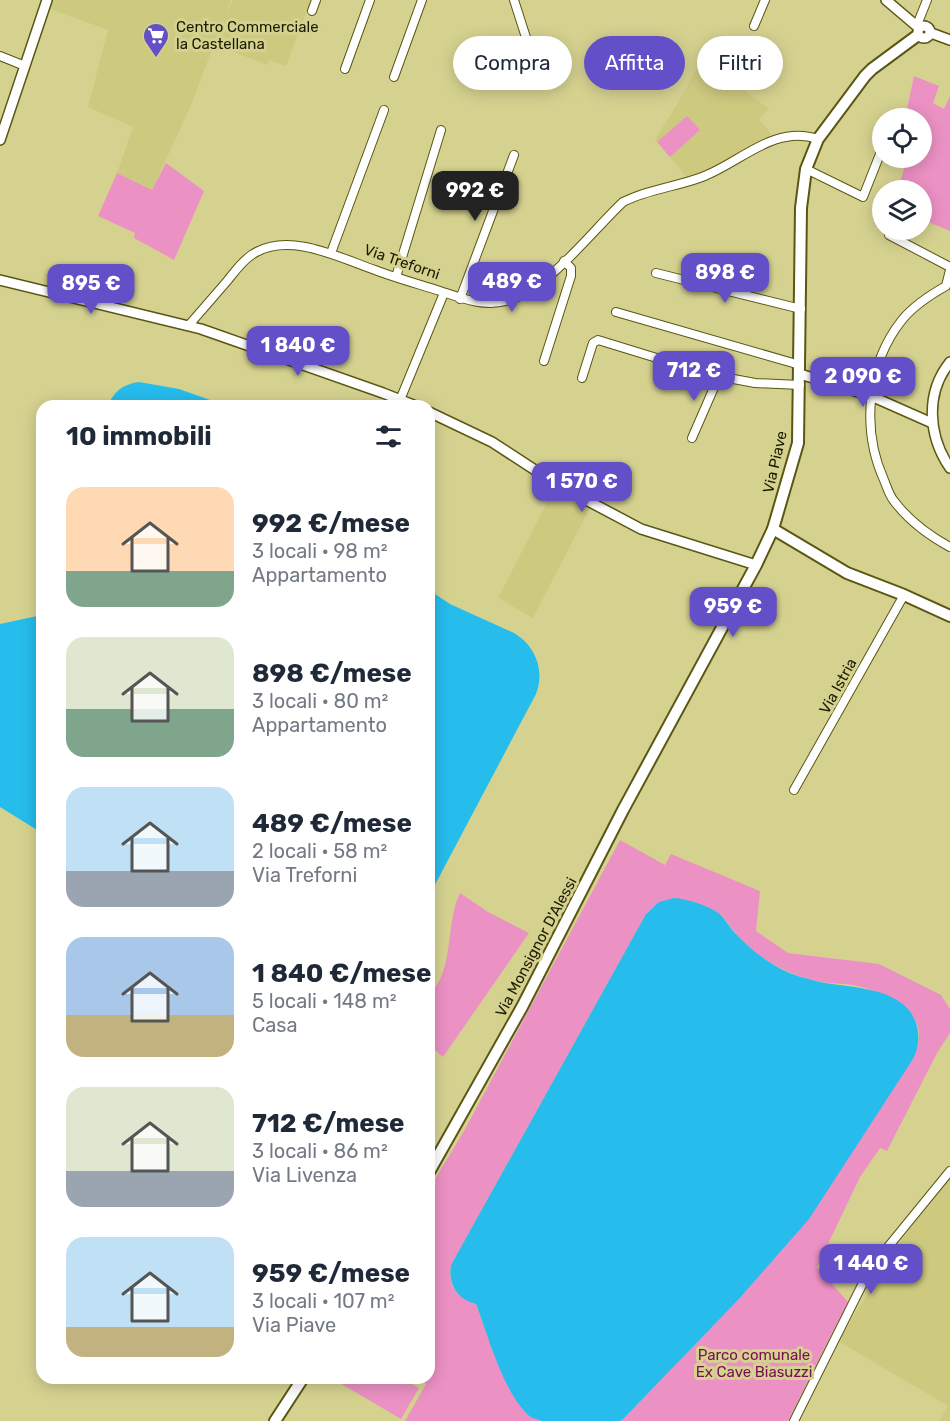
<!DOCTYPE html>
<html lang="it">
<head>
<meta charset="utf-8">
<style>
	:root { --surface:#fff; --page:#f2f2f3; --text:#1f2937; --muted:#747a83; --accent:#634fc8 }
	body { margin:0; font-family:Rubik,sans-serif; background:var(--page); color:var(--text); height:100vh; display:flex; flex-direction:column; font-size:22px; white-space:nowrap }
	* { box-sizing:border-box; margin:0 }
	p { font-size:20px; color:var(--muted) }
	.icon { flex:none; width:33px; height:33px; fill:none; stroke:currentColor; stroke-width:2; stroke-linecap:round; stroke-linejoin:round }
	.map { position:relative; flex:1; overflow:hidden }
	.details { position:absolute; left:36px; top:400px; width:399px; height:984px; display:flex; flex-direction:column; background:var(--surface); border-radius:18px; box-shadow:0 3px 15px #0003 }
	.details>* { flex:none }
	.banner { position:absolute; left:453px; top:36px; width:406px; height:54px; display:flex; gap:12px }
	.tools { position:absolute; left:872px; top:108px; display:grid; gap:12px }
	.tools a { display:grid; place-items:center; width:60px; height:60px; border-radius:50%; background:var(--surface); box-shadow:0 3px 15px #0003; font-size:30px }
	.price { position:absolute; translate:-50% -51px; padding:0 14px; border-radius:12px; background:var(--accent); color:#fff; font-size:20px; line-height:39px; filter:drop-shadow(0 2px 3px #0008) }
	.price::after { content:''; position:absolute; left:50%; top:36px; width:18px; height:14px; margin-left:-9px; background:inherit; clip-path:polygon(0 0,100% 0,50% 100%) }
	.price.current { background:#222; color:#fff }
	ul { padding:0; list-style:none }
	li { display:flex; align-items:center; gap:18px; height:150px; padding:0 30px }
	li span { display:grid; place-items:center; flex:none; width:168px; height:120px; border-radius:18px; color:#555 }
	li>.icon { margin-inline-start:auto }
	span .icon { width:72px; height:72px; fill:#fffc; stroke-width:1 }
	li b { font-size:26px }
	h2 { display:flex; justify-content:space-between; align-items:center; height:72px; padding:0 30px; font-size:26px }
	.chip { padding:0 21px; border-radius:27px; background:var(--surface); box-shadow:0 3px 15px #0003; font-size:21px; line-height:54px }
	.chip.current { background:var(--accent); color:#fff }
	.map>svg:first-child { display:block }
	.built { fill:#cdca80 }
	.green { fill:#ec91c4 }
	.water { fill:#26bcec }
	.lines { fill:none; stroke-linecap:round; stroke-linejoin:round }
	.minor-casing { stroke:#5a5613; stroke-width:10 }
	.tertiary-casing { stroke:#5a5613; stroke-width:12 }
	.secondary-casing { stroke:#5a5613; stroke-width:14 }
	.minor { stroke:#fff; stroke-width:8 }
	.tertiary { stroke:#fff; stroke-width:9 }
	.secondary { stroke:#fff; stroke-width:10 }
	.labels { text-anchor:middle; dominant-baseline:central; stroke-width:6; stroke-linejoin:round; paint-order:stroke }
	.poi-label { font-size:15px; fill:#1c1a02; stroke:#d5d290; text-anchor:start }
	.street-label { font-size:15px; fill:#1c1a02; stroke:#d5d290 }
	.park-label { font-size:15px; fill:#7b0b58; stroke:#d5d290 }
</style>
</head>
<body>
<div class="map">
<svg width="950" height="1421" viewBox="0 0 950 1421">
	<rect width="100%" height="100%" fill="#d5d290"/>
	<g class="built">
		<polygon points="53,0 231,0 225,16 233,0 311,0 286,66 269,60 267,65 214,44 192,103 152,190 117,173 133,127 88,107 108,30 50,9"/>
		<polygon points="702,59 769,109 759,119 772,135 714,167 687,178 655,139 676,106"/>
		<polygon points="556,485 591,506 533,618 498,598"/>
		<polygon points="950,1176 950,1421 939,1421 948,1406 838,1341 903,1238 928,1202"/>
	</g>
	<g class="green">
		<polygon points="914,76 939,86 933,103 944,109 950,96 950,231 921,219 921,190 898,190 907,158 921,158 921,118 905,118"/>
		<polygon points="687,116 700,130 670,157 657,142"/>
		<polygon points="166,163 204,191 174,260 134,238 135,233 98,216 117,173 152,190"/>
		<path d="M620,840L665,865L671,854L760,891L756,931L788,953L879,964L941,995L950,1009V1033L937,1053L887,1151L880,1148L860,1177L817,1267L849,1303L837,1323L788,1421H620L738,1300L909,1064C940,1017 893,994 853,985C841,983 829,984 817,981C803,978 790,973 778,967C763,958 749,949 738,936C731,929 725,916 717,912C709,907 696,903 687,901C670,896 657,902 646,914L451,1265C448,1288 456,1296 476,1304L499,1367L529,1416L541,1421H405L426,1384L420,1379L429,1378V1189L464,1131Z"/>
		<path d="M460,893L488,912L529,933L443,1057L429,1045V994C455,972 445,922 460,893Z"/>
		<polygon points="333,1379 403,1379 419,1388 401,1419"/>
	</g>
	<g class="water">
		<path d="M139,382L179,389L227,406H108C113,392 123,384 139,382Z"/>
		<path d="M429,590L450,604L514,633C536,646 545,671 536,694L429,896Z"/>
		<polygon points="42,615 42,833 0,807 0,624"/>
		<path d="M674,898C687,899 706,905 717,912C724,916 729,927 735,933C748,947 764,960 781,969C793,975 807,979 820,982C846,987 886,987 906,1007C921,1022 922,1045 911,1062L809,1219L738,1300L623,1419L620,1421H541C537,1419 531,1418 528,1415C502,1389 489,1338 476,1304C457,1299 448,1285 451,1265L646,914L659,902Z"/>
	</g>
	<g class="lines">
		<defs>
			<g id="minor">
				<polyline points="514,0 531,53"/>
				<polyline points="312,11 316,0"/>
				<polyline points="917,25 927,0"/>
				<polyline points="754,26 765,0"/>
				<polyline points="0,56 25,66"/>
				<polyline points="345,69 370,0"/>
				<polyline points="394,77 422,0"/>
				<polyline points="806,169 863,197 880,154"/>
				<polyline points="889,235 950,267"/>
				<polyline points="331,253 384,110"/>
				<path d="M950,270L946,286C930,295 914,305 902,320C867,364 861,429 884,480C887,487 889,495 894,501C909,521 928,535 950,547"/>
				<polyline points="656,273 801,309"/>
				<polyline points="396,277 441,130"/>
				<polyline points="460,299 514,155"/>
				<polyline points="616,312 800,365"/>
				<path d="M189,325C202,310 215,295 228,280C235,271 243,260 253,254C289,231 340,258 375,270C396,278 418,284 440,291C461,298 483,307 506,301C548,290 591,232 623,202C648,189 676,187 702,177C740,163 774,124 818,139"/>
				<polyline points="544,361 571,276 571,268 564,261"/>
				<polyline points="582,378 593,343 598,340 712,375 755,383 800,385"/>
				<polyline points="400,400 444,293"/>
				<polyline points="692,438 719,376"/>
				<polyline points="794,790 904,595"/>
				<polyline points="794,1421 870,1269 950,1171"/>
			</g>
			<g id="tertiary">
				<polyline points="886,0 919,28"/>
				<circle cx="924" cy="32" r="6"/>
				<polyline points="931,33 950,40"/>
				<polyline points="0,140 47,0"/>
				<polyline points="0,280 201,329 383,393 416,406"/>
				<path d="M950,362C925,393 928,436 950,468"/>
				<polyline points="800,374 871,396 932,423"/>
				<polyline points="429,412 492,442 558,485 641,529 756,565"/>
			</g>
			<g id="secondary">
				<polyline points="773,529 847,573 904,595 950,616"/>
				<polyline points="429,1172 522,1007 623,810 756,565 773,529 798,443 801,208 806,169 818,139 865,76 872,69 918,35"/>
				<polyline points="275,1421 303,1378"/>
			</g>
		</defs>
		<use href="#minor" class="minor-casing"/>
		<use href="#tertiary" class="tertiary-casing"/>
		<use href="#secondary" class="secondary-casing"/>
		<use href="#minor" class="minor"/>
		<use href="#tertiary" class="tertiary"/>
		<use href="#secondary" class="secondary"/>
	</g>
	<defs>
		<symbol id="supermarket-pin" viewBox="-11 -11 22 30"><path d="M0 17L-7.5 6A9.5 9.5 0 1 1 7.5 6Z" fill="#634fc8" stroke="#d5d290"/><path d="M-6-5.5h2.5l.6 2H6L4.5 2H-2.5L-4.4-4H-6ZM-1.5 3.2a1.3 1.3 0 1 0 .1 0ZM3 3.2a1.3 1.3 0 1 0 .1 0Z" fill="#fff"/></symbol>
	</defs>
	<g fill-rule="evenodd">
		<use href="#supermarket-pin" x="141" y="21" width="30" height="40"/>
	</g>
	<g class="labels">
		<g class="poi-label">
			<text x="176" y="27">Centro Commerciale<tspan x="176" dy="17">la Castellana</tspan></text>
		</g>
		<g class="street-label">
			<text transform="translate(402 262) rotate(19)">Via Treforni</text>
			<text transform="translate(775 462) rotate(-77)">Via Piave</text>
			<text transform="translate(838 686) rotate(-61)">Via Istria</text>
			<text transform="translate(536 947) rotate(-62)">Via Monsignor D'Alessi</text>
		</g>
		<g class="park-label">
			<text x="754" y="1355">Parco comunale<tspan x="754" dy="17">Ex Cave Biasuzzi</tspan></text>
		</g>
	</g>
</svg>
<div class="tools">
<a><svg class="icon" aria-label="locate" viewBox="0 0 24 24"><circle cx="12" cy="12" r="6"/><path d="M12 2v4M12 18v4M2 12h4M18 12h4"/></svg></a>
<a><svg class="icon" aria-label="layers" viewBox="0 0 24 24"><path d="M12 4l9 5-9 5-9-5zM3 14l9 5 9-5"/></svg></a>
</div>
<b class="price current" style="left:475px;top:222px">992 €</b>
<b class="price" style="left:725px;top:304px">898 €</b>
<b class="price" style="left:512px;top:313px">489 €</b>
<b class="price" style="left:91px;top:315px">895 €</b>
<b class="price" style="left:298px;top:377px">1 840 €</b>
<b class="price" style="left:694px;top:402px">712 €</b>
<b class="price" style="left:863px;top:408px">2 090 €</b>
<b class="price" style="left:582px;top:513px">1 570 €</b>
<b class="price" style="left:733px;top:638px">959 €</b>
<b class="price" style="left:871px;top:1295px">1 440 €</b>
<div class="banner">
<a class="chip">Compra</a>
<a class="chip current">Affitta</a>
<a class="chip">Filtri</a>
</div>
<section class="details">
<h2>10 immobili<svg class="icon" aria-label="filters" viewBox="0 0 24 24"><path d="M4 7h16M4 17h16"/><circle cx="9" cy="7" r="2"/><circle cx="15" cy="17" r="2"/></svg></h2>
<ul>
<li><span style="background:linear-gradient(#ffd9b3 70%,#7fa58c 0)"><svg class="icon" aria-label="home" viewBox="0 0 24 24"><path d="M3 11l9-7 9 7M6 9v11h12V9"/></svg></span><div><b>992 €/mese</b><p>3 locali · 98 m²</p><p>Appartamento</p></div></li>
<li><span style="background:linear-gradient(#dfe7d0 60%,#7fa58c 0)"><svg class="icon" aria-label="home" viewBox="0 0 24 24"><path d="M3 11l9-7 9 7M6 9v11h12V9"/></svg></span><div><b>898 €/mese</b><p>3 locali · 80 m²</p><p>Appartamento</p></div></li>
<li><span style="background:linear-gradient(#bfe0f5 70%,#9aa5b1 0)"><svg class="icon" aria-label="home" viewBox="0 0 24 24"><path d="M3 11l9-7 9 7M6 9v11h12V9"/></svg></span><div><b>489 €/mese</b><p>2 locali · 58 m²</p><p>Via Treforni</p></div></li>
<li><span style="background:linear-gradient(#a9c7e8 65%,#c2b280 0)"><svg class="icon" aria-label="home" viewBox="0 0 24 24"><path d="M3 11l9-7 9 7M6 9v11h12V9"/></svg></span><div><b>1 840 €/mese</b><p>5 locali · 148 m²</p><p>Casa</p></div></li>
<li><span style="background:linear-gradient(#dfe7d0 70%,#9aa5b1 0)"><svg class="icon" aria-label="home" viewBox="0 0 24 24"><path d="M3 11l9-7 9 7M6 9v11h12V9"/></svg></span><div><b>712 €/mese</b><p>3 locali · 86 m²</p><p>Via Livenza</p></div></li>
<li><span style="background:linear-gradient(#bfe0f5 75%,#c2b280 0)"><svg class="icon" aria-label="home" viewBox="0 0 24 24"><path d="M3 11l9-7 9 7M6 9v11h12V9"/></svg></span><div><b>959 €/mese</b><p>3 locali · 107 m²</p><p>Via Piave</p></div></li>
</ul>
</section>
</div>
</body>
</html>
